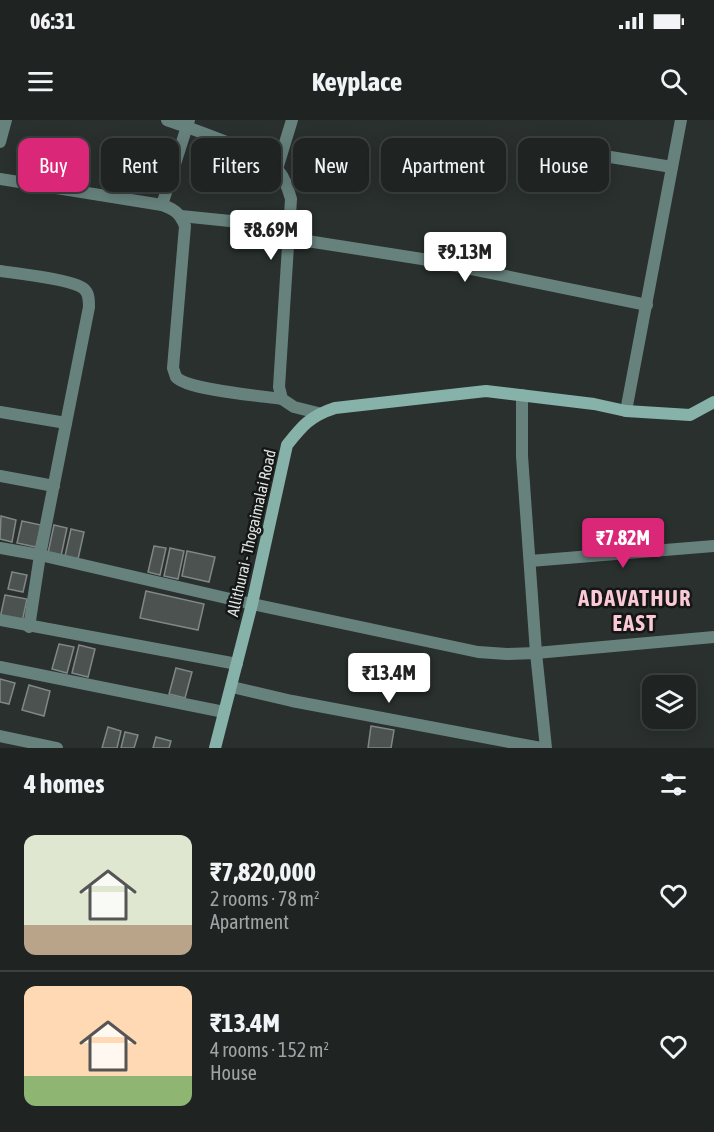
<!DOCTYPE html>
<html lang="en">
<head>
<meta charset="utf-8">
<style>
	:root { --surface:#1f2422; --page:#2c302f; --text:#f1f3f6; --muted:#a1a4a5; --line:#3c4140; --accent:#db2777 }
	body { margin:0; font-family:"Asap Condensed",sans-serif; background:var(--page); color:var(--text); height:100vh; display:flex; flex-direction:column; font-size:22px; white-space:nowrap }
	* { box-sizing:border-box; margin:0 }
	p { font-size:20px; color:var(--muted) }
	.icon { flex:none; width:33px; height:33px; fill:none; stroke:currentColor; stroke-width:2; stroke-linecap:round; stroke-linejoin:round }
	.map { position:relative; height:628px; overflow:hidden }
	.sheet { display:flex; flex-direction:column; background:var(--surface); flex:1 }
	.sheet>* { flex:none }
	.banner { position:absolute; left:18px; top:18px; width:678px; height:54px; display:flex; gap:12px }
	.fabs { position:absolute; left:642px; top:555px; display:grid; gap:12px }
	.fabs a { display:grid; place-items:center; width:54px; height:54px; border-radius:12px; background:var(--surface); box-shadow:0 3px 15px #0003,0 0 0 2px var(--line); font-size:30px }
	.price { position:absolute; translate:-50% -51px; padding:0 14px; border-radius:6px; background:#fff; color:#222; font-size:20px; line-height:39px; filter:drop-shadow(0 2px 3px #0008) }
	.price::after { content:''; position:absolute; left:50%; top:36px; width:18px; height:14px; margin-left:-9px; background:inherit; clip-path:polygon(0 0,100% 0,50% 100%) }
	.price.selected { background:var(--accent); color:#fff }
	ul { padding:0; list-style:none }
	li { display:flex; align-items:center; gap:18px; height:150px; padding:0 24px }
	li+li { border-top:2px solid var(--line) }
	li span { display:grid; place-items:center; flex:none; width:168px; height:120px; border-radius:12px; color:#555 }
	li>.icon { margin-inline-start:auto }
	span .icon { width:72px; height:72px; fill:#fffc; stroke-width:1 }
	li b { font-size:26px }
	h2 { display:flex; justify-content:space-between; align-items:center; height:72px; padding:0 24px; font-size:26px }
	.chip { padding:0 21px; border-radius:12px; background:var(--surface); box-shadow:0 3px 15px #0003,0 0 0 2px var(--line); font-size:21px; line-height:54px }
	.chip.selected { background:var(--accent); color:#fff }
	.status { display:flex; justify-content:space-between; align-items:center; height:42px; padding:0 30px; background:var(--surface); direction:ltr }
	.status svg { height:16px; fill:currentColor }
	header { display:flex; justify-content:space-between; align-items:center; height:78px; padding:0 24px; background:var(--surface); font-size:27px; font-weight:700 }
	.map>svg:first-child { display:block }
	.building { fill:#4b5250; stroke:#7f8886; stroke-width:1.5 }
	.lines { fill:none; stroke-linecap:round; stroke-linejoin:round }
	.minor { stroke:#67827d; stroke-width:12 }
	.tertiary { stroke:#67827d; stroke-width:12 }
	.secondary { stroke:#86b2a9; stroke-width:12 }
	.labels { text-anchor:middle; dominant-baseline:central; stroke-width:5; stroke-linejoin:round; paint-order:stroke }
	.street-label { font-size:16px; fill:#dfe4e3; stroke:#141716 }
	.district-label { font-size:22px; font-weight:bold; letter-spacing:1.5px; fill:#fbc8d6; stroke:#141716 }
</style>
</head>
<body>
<div class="status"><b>06:31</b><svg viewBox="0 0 49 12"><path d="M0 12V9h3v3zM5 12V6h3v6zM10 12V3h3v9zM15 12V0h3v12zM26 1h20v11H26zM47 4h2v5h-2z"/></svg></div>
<header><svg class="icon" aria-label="menu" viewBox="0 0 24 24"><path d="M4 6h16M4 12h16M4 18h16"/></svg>Keyplace<svg class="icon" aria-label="search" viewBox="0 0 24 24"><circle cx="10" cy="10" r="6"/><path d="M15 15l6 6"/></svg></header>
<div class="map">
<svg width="714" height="628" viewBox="0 0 714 628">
	<rect width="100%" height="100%" fill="#29302e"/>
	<g class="building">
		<polygon points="1,396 16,400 12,422 0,419"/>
		<polygon points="22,401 41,405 36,427 17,423"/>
		<polygon points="54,405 67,408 61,436 48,433"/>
		<polygon points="71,409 84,412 78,439 65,436"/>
		<polygon points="154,426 166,428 160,455 148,452"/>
		<polygon points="170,428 184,431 178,459 164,456"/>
		<polygon points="187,431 215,437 209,462 182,456"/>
		<polygon points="12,452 27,455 23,472 8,469"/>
		<polygon points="146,471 204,484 198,510 140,498"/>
		<polygon points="5,475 27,479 22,502 0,498"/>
		<polygon points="59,524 74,527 67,553 52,549"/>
		<polygon points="79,525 95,529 88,557 72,553"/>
		<polygon points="176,548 192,552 185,578 169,574"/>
		<polygon points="0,559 15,563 9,584 0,582"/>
		<polygon points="29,565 50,571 44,596 22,590"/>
		<polygon points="371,606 394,610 391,628 368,628"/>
		<polygon points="108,607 121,611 117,628 102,628"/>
		<polygon points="125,612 138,615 134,628 121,628"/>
		<polygon points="156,617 171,621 169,628 153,628"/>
	</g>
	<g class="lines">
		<g class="minor">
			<polyline points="0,22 6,0"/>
			<polyline points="535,30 598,35 672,47"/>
			<polyline points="277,49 292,0"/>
			<path d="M0,59L162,85C174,89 180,93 185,106L173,248C174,251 175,254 176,257C187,270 262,276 282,279"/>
			<polyline points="162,85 189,0"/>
			<polyline points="181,96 289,107"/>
			<polyline points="288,118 422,139 647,185"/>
			<path d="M0,151C15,153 75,160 84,169C89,173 89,180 89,187L40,435L29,507"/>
			<polyline points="522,275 522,336 536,533 546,628"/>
			<polyline points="626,291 681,0"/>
			<polyline points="0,292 66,303"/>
			<polyline points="0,356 54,366"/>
			<polyline points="0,428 40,435 252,484 478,532 507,534 536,533 714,517"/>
			<polyline points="530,441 714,426"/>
			<polyline points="0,500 237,544"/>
			<polyline points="0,547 224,592"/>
			<polyline points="232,567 292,581 541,628"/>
			<polyline points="0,616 57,628"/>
		</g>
		<path class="tertiary" d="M167,0C194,10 259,31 278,50C285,58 288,69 291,79L279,267L282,279L294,287L318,293"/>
		<path class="secondary" d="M215,628L252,484L287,325C302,306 310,296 335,288L486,271L594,284L626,291L690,295L714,282"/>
	</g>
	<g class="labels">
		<g class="street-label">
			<text transform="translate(251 413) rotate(-77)">Allithurai - Thogaimalai Road</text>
		</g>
		<g class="district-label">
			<text x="635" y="478">ADAVATHUR<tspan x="635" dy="25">EAST</tspan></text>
		</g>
	</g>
</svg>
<div class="fabs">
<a><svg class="icon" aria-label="layers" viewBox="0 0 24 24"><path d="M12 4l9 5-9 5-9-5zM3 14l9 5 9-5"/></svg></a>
</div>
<b class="price" style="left:271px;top:141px">₹8.69M</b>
<b class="price" style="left:465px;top:163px">₹9.13M</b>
<b class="price selected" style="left:623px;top:449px">₹7.82M</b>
<b class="price" style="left:389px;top:584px">₹13.4M</b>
<div class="banner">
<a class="chip selected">Buy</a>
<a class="chip">Rent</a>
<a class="chip">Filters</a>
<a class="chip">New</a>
<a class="chip">Apartment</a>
<a class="chip">House</a>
</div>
</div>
<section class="sheet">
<h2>4 homes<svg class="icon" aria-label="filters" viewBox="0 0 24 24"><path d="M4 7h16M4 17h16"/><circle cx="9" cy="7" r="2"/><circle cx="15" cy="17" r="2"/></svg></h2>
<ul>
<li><span style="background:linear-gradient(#dfe7d0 75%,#b9a48a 0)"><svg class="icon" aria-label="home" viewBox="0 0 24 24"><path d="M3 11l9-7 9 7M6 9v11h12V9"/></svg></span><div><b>₹7,820,000</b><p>2 rooms · 78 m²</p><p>Apartment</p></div><svg class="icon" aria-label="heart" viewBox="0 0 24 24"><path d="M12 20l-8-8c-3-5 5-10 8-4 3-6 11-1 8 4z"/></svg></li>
<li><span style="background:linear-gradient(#ffd9b3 75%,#8fb573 0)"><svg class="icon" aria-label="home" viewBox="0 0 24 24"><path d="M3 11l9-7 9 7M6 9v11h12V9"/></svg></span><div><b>₹13.4M</b><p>4 rooms · 152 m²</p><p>House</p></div><svg class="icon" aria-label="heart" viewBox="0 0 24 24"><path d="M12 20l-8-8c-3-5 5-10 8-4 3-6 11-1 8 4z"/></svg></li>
</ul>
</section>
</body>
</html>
